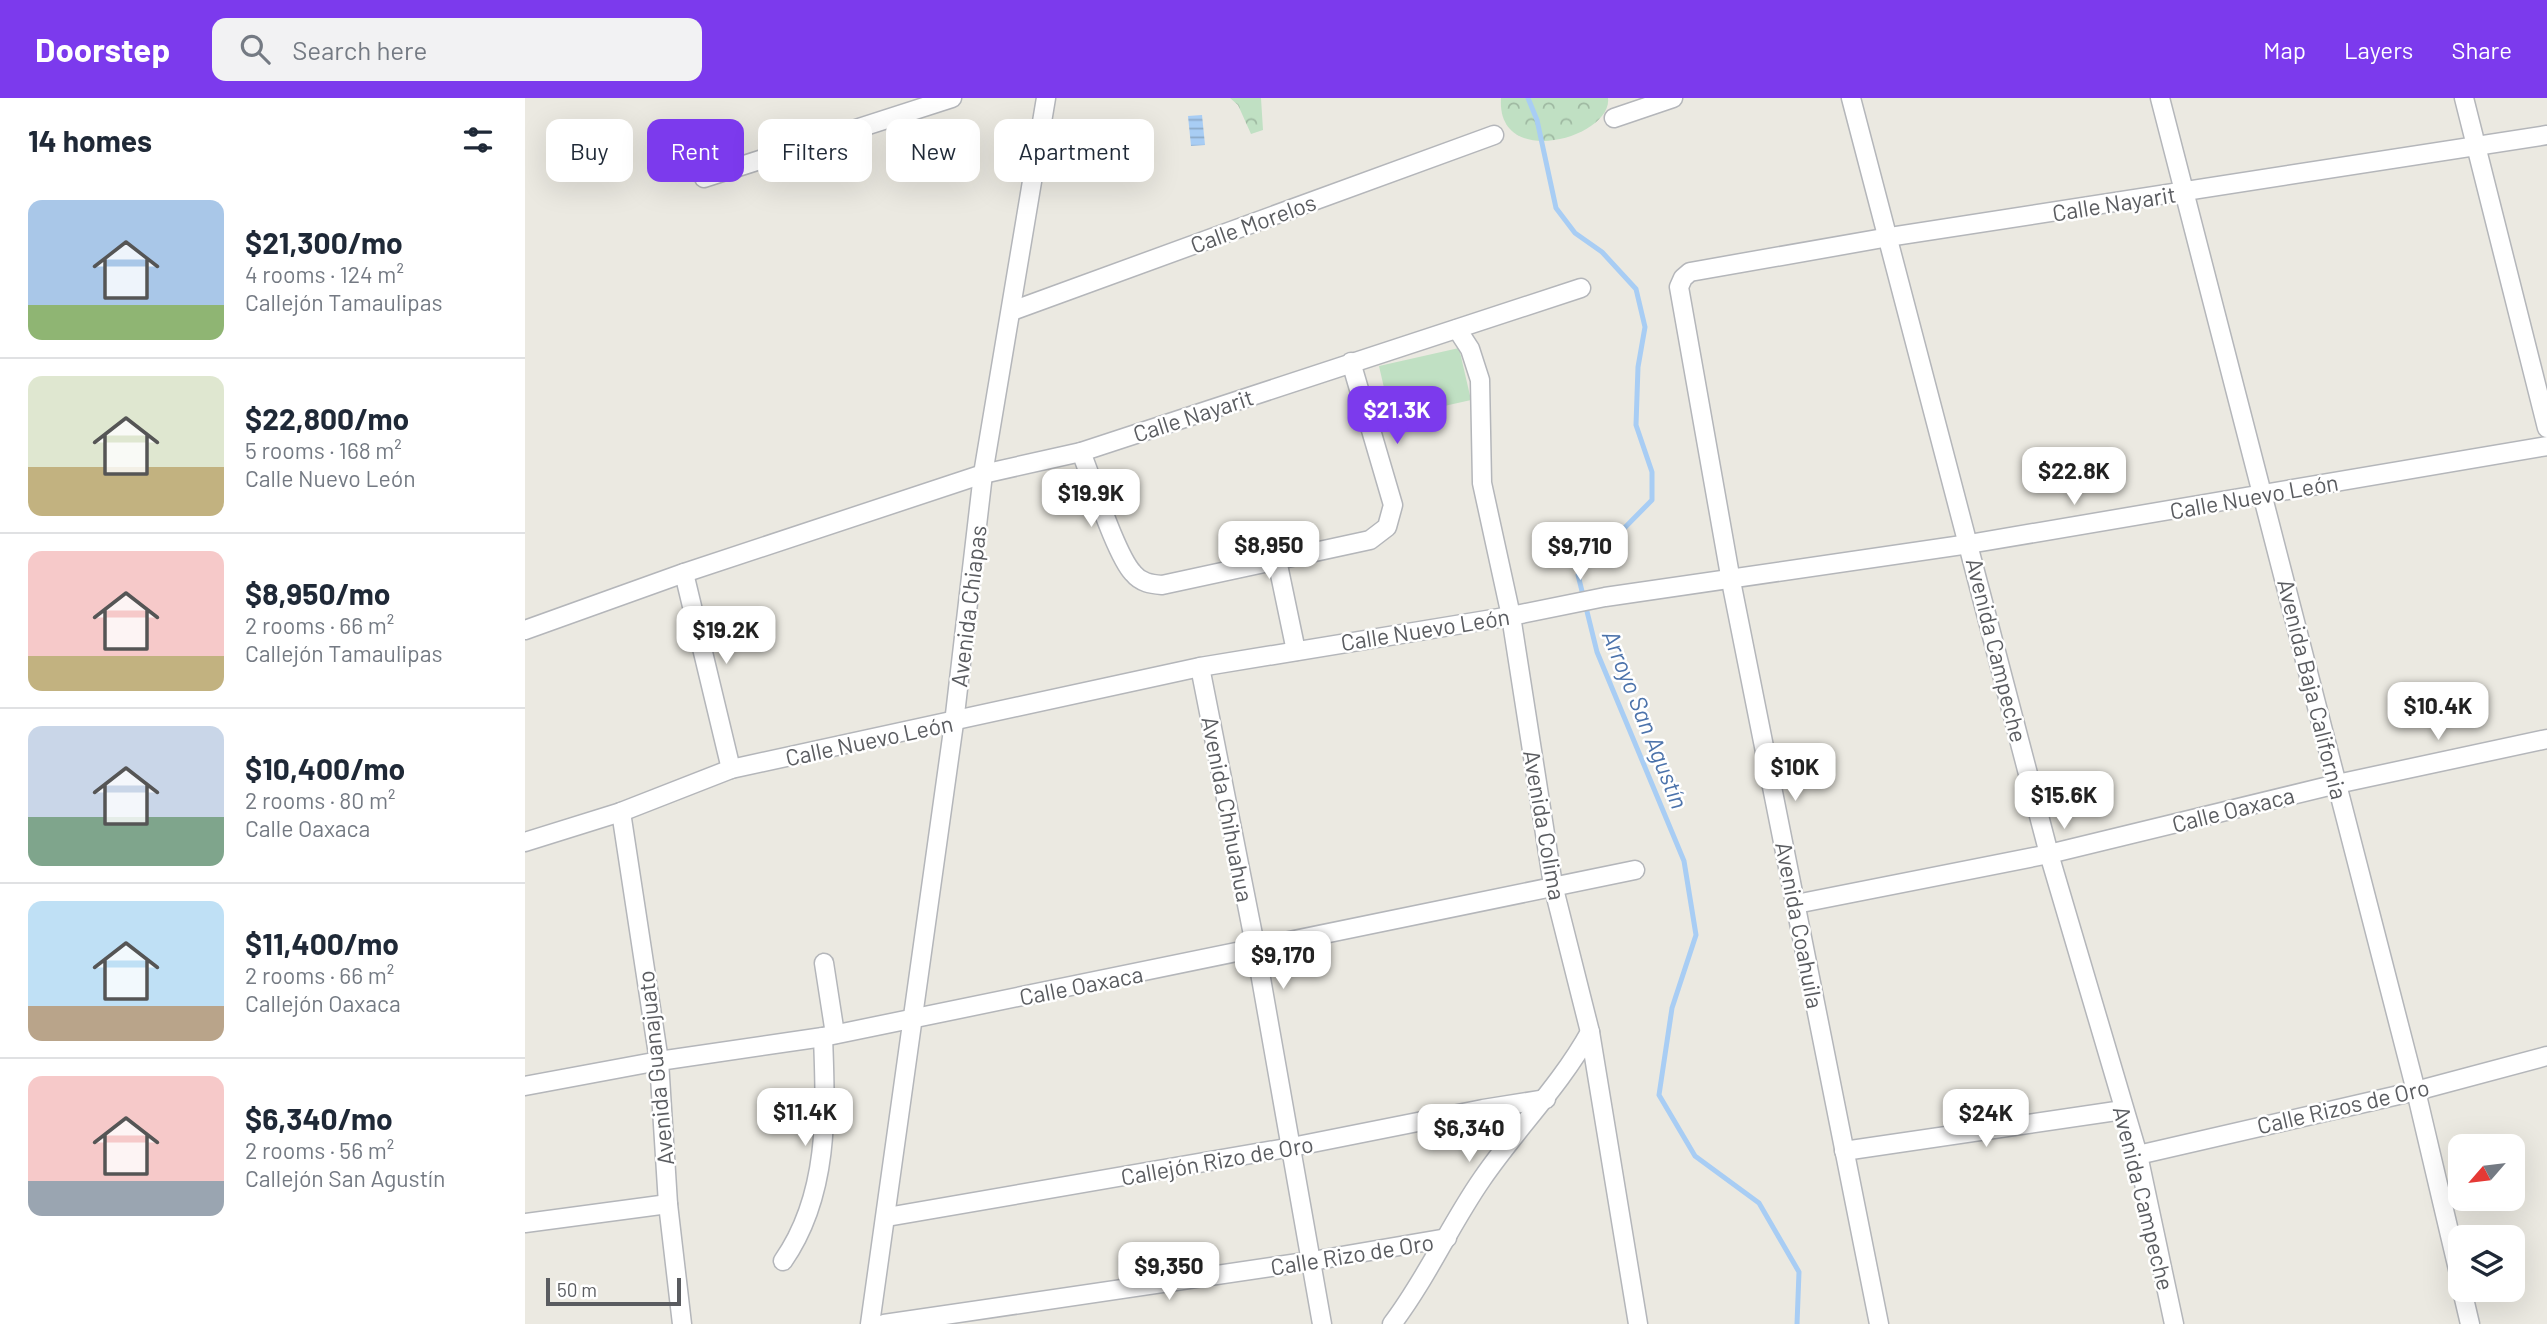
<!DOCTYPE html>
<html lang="en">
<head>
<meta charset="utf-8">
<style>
	:root { --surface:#fff; --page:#f2f2f3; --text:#1f2937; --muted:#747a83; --line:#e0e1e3; --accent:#7c3aed }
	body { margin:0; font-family:Barlow,sans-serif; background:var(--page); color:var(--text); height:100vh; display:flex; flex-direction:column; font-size:26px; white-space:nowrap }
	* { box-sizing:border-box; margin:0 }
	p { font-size:23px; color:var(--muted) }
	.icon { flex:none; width:38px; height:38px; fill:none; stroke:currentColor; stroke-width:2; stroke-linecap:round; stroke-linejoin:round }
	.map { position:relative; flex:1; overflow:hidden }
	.drawer { display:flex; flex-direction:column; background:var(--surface); width:525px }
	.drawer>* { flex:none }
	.guide { position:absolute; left:21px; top:21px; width:665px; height:63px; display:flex; gap:14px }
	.needle { width:46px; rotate:242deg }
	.fabs { position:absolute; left:1923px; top:1036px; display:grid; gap:14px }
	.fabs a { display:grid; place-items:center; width:77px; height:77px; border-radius:14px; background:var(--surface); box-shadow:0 7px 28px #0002; font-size:35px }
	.scale { position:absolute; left:21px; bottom:18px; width:135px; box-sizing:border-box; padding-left:7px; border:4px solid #5a5c60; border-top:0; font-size:19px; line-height:24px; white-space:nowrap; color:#5a5c60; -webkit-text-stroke:5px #fff; paint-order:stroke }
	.price { position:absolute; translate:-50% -60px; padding:0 16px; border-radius:14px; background:#fff; color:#222; font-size:23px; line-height:46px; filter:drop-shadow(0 2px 4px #0008) }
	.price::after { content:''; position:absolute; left:50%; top:42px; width:21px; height:16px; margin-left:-10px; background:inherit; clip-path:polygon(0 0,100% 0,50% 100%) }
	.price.selected { background:var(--accent); color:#fff }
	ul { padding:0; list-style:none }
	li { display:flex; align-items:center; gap:21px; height:175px; padding:0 28px }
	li+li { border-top:2px solid var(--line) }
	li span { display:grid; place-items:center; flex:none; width:196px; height:140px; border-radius:14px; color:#555 }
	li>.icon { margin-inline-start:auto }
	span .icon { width:84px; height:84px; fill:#fffc; stroke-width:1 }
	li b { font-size:30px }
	h2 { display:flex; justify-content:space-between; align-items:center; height:84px; padding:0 28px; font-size:30px }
	.chip { padding:0 24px; border-radius:14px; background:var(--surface); box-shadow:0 7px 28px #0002; font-size:24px; line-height:63px }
	.chip.selected { background:var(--accent); color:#fff }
	header { display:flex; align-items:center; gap:42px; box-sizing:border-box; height:98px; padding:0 35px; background:var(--accent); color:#fff }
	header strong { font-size:33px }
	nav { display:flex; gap:38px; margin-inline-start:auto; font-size:24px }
	.search { width:490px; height:63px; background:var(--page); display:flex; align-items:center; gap:18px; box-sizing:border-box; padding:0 24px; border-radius:14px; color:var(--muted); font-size:26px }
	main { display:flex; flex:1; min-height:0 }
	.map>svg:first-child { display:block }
	.forest { fill:url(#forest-crowns) }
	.garden { fill:#c0e0c3 }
	.water { fill:url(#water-rules) }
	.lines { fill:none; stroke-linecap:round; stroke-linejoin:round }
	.stream { stroke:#a8cdf4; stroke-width:5 }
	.minor-casing { stroke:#b4b6ba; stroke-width:21 }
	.minor { stroke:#fff; stroke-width:18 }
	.labels { text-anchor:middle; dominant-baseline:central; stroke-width:5; stroke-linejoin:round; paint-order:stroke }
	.street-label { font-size:23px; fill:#5a5c60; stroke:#fff }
	.water-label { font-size:24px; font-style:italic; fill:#4c73ab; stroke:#fff }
</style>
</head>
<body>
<header>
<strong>Doorstep</strong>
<div class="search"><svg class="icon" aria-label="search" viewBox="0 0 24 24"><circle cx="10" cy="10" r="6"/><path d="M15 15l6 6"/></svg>Search here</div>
<nav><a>Map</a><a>Layers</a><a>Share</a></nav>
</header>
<main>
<section class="drawer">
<h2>14 homes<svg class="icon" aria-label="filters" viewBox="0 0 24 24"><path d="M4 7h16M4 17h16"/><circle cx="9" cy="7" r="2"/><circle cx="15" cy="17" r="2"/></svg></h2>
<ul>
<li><span style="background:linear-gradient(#a9c7e8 75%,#8fb573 0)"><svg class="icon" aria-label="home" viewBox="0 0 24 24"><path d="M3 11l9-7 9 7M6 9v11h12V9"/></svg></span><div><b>$21,300/mo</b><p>4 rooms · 124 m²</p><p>Callejón Tamaulipas</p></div></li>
<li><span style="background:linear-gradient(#dfe7d0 65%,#c2b280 0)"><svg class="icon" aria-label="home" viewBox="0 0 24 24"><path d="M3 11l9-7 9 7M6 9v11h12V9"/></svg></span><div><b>$22,800/mo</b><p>5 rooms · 168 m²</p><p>Calle Nuevo León</p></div></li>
<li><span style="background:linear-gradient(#f6c9c9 75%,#c2b280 0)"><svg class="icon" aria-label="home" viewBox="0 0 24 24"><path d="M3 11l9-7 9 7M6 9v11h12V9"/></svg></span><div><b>$8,950/mo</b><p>2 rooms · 66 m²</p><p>Callejón Tamaulipas</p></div></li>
<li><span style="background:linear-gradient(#c9d6e8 65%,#7fa58c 0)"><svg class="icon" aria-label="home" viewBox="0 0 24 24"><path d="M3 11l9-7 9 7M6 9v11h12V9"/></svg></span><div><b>$10,400/mo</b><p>2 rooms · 80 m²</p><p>Calle Oaxaca</p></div></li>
<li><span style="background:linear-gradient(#bfe0f5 75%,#b9a48a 0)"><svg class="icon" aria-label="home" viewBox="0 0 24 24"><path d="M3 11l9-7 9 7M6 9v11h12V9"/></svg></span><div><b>$11,400/mo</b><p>2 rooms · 66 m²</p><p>Callejón Oaxaca</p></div></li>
<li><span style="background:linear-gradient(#f6c9c9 75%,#9aa5b1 0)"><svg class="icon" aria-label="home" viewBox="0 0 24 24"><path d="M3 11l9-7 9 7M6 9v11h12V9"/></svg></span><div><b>$6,340/mo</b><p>2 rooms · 56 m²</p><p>Callejón San Agustín</p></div></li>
</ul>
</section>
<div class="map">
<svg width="2022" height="1226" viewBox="0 0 2022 1226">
	<defs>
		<pattern id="forest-crowns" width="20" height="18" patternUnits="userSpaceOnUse" patternTransform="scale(1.75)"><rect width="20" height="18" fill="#c0e0c3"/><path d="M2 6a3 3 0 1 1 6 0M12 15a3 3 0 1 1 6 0" fill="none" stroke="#9fb9a2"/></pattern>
		<pattern id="water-rules" width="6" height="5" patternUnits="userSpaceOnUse" patternTransform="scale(1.75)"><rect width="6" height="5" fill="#a8cdf4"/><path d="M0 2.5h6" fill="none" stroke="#8caac9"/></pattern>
	</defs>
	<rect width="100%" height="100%" fill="#ebe9e1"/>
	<g class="forest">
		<polygon points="705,0 736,0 738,32 726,36 713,7"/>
		<path d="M976,0H1083C1088,39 971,73 976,0Z"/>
	</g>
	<polygon class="garden" points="934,250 946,302 866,320 854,268"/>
	<polygon class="water" points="677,17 680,47 666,48 663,18"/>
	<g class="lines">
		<polyline class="stream" points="1003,0 1012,22 1031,110 1050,135 1077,154 1111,191 1120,229 1113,269 1111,327 1127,374 1127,402 1053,477 1072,554 1159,763 1171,837 1147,910 1134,997 1170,1058 1234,1105 1274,1174 1272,1226"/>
		<defs>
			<g id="minor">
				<polyline points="1326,0 1524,756 1613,1057 1649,1226"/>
				<polyline points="1635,0 1891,993 1936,1184"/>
				<polyline points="1939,0 2022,330"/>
				<polyline points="1089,20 1148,0"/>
				<polyline points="179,80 427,0"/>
				<polyline points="487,213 969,37"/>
				<polyline points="932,231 945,251 955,282 957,385 986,518 1028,787 1065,934 1113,1226"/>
				<path d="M556,354C567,381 591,457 608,475C616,485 626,486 637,487L845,442L862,429L868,407L826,264"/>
				<polyline points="752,462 771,553"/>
				<polyline points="159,475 206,671"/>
				<polyline points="0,532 159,475 458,376 556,354 1056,190"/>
				<polyline points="675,569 731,852 797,1226"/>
				<polyline points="96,714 134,963 143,1106 157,1226"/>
				<polyline points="0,744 96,714 206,671 675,569 986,518 1080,499 1444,446 2022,348"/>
				<polyline points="1271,806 1524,756 1812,686 2022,641"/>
				<polyline points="299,865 310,936"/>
				<polyline points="0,988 134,963 298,939 1110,772"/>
				<polyline points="1319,1053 1598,1012"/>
				<polyline points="1613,1057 1891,993 2022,958"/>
				<polyline points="362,1119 767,1049 958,1011 1021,1001"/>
				<polyline points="0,1125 143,1106"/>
				<path d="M258,1163C304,1097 301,1016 298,939"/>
				<polyline points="1937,1192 1945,1226"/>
				<polyline points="345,1226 429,625 458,376 521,0"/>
				<polyline points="359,1226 787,1163 922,1140"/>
				<path d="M867,1226C902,1180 925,1127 957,1081C992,1030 1035,988 1065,934"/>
				<polyline points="1354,1226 1206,483 1154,189 1158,180 1165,174 1364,139 2022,37"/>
			</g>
		</defs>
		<use href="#minor" class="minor-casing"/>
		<use href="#minor" class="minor"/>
	</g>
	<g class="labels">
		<g class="street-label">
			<text transform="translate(1589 105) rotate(-9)">Calle Nayarit</text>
			<text transform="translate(728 125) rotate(-20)">Calle Morelos</text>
			<text transform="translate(668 317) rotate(-18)">Calle Nayarit</text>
			<text transform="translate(1729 398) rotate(-10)">Calle Nuevo León</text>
			<text transform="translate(443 508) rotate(-83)">Avenida Chiapas</text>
			<text transform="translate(900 531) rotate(-9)">Calle Nuevo León</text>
			<text transform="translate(1472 552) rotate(76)">Avenida Campeche</text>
			<text transform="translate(1788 591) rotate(76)">Avenida Baja California</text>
			<text transform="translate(344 642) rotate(-12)">Calle Nuevo León</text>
			<text transform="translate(703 711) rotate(79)">Avenida Chihuahua</text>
			<text transform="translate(1708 711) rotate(-14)">Calle Oaxaca</text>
			<text transform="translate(1020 727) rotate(80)">Avenida Colima</text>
			<text transform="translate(1275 827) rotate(79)">Avenida Coahuila</text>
			<text transform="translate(556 887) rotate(-11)">Calle Oaxaca</text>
			<text transform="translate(130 970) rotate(-96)">Avenida Guanajuato</text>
			<text transform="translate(1818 1008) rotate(-13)">Calle Rizos de Oro</text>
			<text transform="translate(692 1062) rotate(-10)">Callejón Rizo de Oro</text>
			<text transform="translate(1619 1100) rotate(76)">Avenida Campeche</text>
			<text transform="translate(827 1156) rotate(-9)">Calle Rizo de Oro</text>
		</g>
		<g class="water-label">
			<text transform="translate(1121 621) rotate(68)">Arroyo San Agustín</text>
		</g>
	</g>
</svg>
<div class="fabs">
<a><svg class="needle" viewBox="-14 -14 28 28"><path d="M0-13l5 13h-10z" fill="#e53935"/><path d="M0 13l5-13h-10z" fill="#747a83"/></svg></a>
<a><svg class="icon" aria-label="layers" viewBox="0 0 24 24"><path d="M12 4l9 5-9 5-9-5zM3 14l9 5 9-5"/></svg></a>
</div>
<div class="scale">50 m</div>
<b class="price selected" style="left:872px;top:348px">$21.3K</b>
<b class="price" style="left:1549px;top:409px">$22.8K</b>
<b class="price" style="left:566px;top:431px">$19.9K</b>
<b class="price" style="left:744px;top:483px">$8,950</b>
<b class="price" style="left:1055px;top:484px">$9,710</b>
<b class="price" style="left:201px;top:568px">$19.2K</b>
<b class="price" style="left:1913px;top:644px">$10.4K</b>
<b class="price" style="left:1270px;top:705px">$10K</b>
<b class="price" style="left:1539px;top:733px">$15.6K</b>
<b class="price" style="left:758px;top:893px">$9,170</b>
<b class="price" style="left:280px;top:1050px">$11.4K</b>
<b class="price" style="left:1461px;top:1051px">$24K</b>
<b class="price" style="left:944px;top:1066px">$6,340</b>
<b class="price" style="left:644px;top:1204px">$9,350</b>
<div class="guide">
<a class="chip">Buy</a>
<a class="chip selected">Rent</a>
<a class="chip">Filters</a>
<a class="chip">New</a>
<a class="chip">Apartment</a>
</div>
</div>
</main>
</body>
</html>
